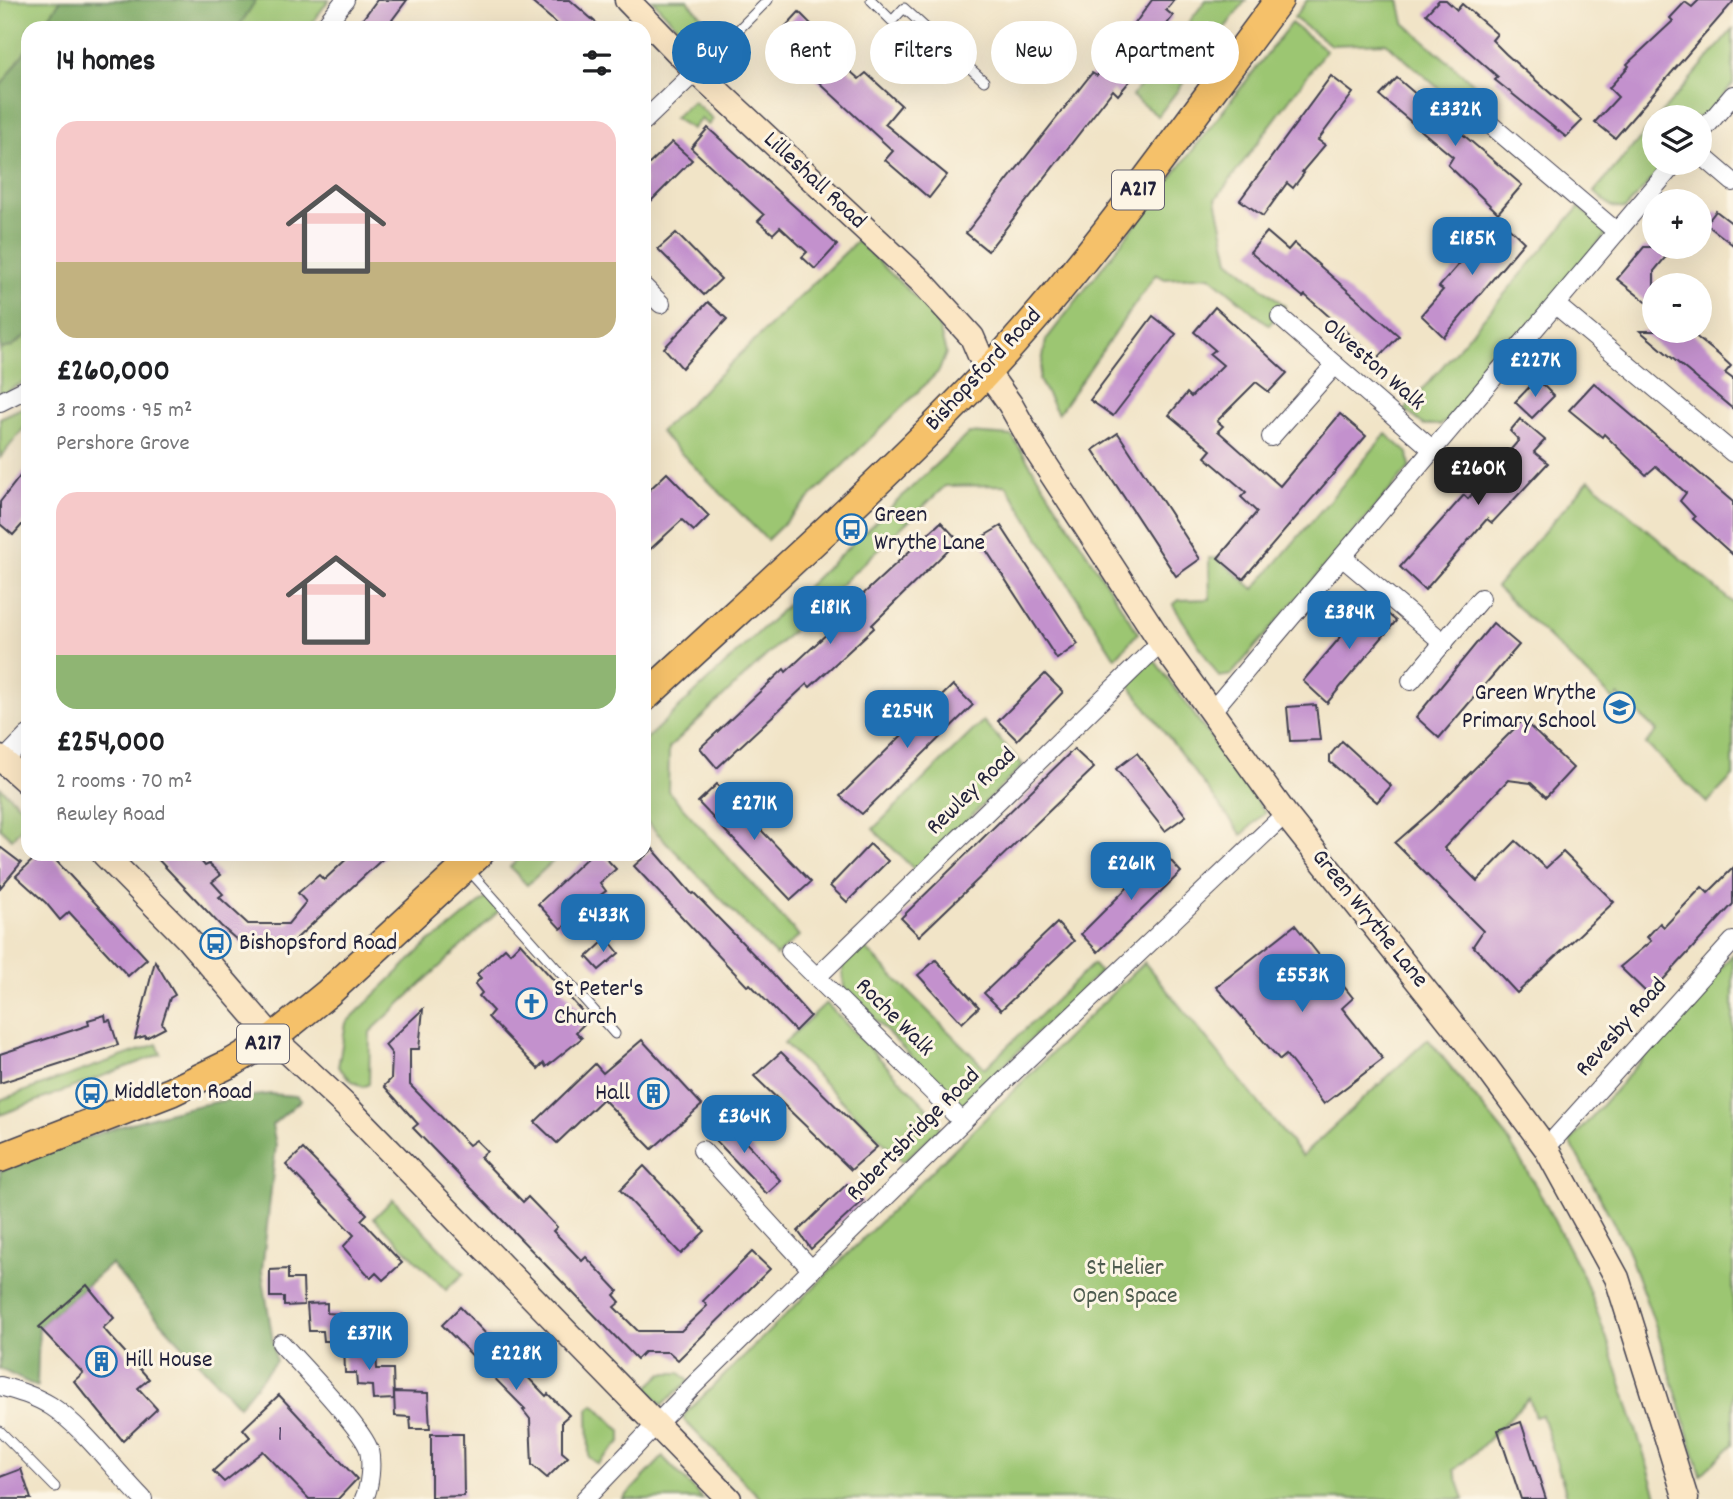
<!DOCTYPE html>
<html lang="en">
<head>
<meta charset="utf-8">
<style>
	:root { --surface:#fff; --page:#f2f2f2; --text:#202124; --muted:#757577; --accent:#1f6fb2 }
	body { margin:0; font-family:Dekko,sans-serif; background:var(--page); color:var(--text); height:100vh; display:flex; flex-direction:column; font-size:26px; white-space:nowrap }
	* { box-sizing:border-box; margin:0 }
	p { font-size:23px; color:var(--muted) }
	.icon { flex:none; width:38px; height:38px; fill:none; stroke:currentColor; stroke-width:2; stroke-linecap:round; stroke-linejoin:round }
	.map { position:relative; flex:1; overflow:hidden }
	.panel { position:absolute; left:21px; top:21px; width:630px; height:840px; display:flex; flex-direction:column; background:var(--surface); border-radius:21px; box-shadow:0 7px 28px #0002 }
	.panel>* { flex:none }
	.hud { position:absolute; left:672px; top:21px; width:665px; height:63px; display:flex; gap:14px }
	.tools { position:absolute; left:1642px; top:105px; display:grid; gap:14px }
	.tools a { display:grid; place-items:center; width:70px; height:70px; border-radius:50%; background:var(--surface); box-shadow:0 7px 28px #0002; font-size:35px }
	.price { position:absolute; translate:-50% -60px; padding:0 16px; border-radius:14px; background:var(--accent); color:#fff; font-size:23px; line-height:46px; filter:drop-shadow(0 2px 4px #0008) }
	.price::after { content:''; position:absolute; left:50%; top:42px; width:21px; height:16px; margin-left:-10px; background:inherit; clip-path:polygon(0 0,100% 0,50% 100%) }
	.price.current { background:#222; color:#fff }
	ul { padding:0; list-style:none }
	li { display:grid; align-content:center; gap:14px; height:371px; padding:0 35px }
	li span { display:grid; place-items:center; height:217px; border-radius:21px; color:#555 }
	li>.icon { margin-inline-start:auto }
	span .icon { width:126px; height:126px; fill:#fffc; stroke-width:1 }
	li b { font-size:30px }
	h2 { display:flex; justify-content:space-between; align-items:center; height:84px; padding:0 35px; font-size:30px }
	.tag { padding:0 24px; border-radius:32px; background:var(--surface); box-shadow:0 7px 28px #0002; font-size:24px; line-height:63px }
	.tag.current { background:var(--accent); color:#fff }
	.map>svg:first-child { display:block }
	.green { fill:#9cc672; stroke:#5f7456; stroke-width:2 }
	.forest { fill:#7dab64; stroke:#506650; stroke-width:2 }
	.building { fill:#c391cd }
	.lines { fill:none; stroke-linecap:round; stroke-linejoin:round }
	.lane-casing { stroke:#413f50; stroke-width:11 }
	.street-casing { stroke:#413f50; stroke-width:20 }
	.secondary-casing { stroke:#413f50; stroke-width:27 }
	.primary-casing { stroke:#413f50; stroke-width:31 }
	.lane { stroke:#fff; stroke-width:9 }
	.street { stroke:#fff; stroke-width:18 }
	.secondary { stroke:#fbe6c4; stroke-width:24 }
	.primary { stroke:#f5c16b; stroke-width:28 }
	.labels { text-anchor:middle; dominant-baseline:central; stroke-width:6; stroke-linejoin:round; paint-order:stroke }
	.number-label { font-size:21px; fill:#4a3e60 }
	.shield { fill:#fcf5e5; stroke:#63616e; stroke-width:2 }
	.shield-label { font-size:23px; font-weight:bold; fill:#22223b }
	.street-label { font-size:24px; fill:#22223b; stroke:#fcf5e5 }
	.poi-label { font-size:24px; fill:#22223b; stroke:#fcf5e5; text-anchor:start }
	.park-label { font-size:24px; fill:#4d5b4e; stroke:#fcf5e5 }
</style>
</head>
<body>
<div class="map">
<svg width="1733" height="1499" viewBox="0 0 1733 1499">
	<rect width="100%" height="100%" fill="#fcf5e5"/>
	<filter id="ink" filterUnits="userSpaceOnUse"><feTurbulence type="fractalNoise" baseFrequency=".0143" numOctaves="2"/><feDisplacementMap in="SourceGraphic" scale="14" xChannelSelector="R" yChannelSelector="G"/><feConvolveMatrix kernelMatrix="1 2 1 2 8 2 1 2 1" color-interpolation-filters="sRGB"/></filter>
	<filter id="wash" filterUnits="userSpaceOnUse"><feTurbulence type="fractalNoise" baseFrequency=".00686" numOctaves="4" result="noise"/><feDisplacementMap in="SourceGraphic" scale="28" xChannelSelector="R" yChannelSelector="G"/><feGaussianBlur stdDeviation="1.57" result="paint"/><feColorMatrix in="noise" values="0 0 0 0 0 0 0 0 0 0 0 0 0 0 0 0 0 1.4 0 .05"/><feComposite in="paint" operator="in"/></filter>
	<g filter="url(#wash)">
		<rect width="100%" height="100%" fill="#f1e4c7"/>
		<g class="green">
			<polygon points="0,0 329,0 308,28 28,28 28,380 0,395"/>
			<polygon points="652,0 687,0 712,27 693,43"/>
			<polygon points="1206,0 1246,0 1158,116 1132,96"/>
			<polygon points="1307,0 1399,0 1404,23 1475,85 1458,105 1386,43 1331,45 1294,18"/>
			<polygon points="1291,23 1326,50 1216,199 1229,260 1285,306 1269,325 1210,276 1165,279 1156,274 1058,414 1039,380 1046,340"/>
			<polygon points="1733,29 1733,84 1699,124 1699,117 1658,117"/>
			<polygon points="693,101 713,119 708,125 701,119 692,129 674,118"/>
			<polygon points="1654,122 1654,163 1667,163 1625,209 1612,207 1594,192"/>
			<polygon points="1579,207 1608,232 1447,421 1440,425 1424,425 1405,410"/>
			<polygon points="857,241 936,317 946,353 939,371 767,540 660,432"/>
			<polygon points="28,405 28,423 0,458 0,418"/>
			<polygon points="969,433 1012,436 1138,633 1115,658 1006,485 945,486 669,748 668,791 799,936 776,956 644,819 644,741"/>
			<polygon points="1386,434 1408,453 1410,467 1231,675 1219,677 1173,605 1179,600 1210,599 1209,558 1218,558 1254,589"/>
			<polygon points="1589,480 1733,603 1733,776 1707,803 1646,744 1657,731 1618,695 1614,700 1496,587"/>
			<polygon points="1149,661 1155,661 1265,812 1242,835 1127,682"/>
			<polygon points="983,721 1023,765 916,871 873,829"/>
			<polygon points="0,787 28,813 28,820 12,839 0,828"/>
			<polygon points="523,854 561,854 527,885 510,867"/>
			<polygon points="487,897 500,910 370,1032 369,1084 363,1087 352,1081 338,1067 346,1023 430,941 444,933"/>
			<polygon points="860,943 985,1068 1093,964 1100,972 961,1107 844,988 842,959"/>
			<polygon points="1733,954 1733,1444 1701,1475 1656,1327 1626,1246 1570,1142"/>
			<polygon points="1144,962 1302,1156 1428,1039 1504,1133 1537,1188 1584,1278 1607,1339 1658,1499 1568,1499 1542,1415 1535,1417 1529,1398 1478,1450 1454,1470 1464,1499 761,1499 684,1420 684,1415"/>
			<polygon points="826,1003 939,1120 939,1129 903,1162 784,1043"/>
			<polygon points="157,1044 161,1054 0,1115 0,1100"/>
			<polygon points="393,1199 464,1273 446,1290 374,1218"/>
			<polygon points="663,1373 680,1373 689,1381 662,1405 647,1388"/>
			<polygon points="594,1404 621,1431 621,1441 598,1464 589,1457 588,1409"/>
			<polygon points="663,1457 703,1499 623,1499"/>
		</g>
		<g class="forest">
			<polygon points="61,0 256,0 238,28 41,28"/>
			<polygon points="28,47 28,334 11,347 0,349 0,87"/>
			<path d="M270,1094L296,1096L301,1100L272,1125L276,1145L262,1271L276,1361L239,1406L147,1307L111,1264L39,1327L37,1387L0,1369V1171C87,1135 175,1104 270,1094Z"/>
		</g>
		<g id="blocks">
			<g class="building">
				<polygon points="377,0 407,0 386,28 356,28"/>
				<polygon points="529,0 570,0 602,28 562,28"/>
				<polygon points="1152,0 1174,0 1166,10 1173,16 1142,58 1147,61 1118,95 1113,90 988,251 966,233 1092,73 1097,76"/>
				<polygon points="1439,0 1446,0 1457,10 1462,4 1497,34 1492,40 1506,54 1582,121 1566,137 1495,80 1498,77 1426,14"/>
				<polygon points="1699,0 1733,0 1733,2 1615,138 1595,122 1618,97 1609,88 1629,66 1627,64 1673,21 1670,18 1685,2 1692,7"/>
				<polygon points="799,12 811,24 808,28 831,44 826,50 859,79 866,73 901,105 885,124 947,175 929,198 885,160 893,151 773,40"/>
				<polygon points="1331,76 1353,93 1318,140 1325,145 1302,172 1304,173 1293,188 1287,183 1263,216 1240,200"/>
				<polygon points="1397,78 1522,185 1498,213 1448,165 1453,157 1380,96"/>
				<polygon points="708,128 837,245 815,269 802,257 807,252 780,227 773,234 758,221 764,215 691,148"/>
				<polygon points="672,142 692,160 644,208 644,169"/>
				<polygon points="1716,211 1733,224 1733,245 1706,224"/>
				<polygon points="1499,218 1524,242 1444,337 1421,315 1443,290 1439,287"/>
				<polygon points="1267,232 1288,250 1294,243 1399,336 1377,359 1305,295 1303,297 1250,252"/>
				<polygon points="676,233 721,279 704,295 658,249"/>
				<polygon points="1644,247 1674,247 1654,271 1654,308 1617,279"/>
				<polygon points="708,302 727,319 682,368 664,348"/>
				<polygon points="1215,307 1287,373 1269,392 1256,382 1217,421 1223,426 1218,431 1280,486 1340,414 1366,436 1243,579 1218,558 1257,512 1241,497 1246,492 1205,457 1211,450 1169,415 1187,393 1191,397 1223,365 1210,354 1215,350 1194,332"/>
				<polygon points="1153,316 1176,334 1113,416 1090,400"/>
				<polygon points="1640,331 1689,331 1719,355 1731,366 1725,373 1733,379 1733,409"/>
				<polygon points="1537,379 1554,396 1532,418 1515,402"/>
				<polygon points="1594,383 1733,502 1733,555 1693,519 1695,517 1680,501 1686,493 1656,466 1646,475 1604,434 1602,437 1569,410"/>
				<polygon points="1520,419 1545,440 1534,452 1548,463 1492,523 1487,519 1425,590 1400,567 1464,495 1468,499 1519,440 1510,431"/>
				<polygon points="1118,433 1200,559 1176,576 1093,450"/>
				<polygon points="28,466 28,518 13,535 0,524 0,502"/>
				<polygon points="667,473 709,516 694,531 682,520 644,555 644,495"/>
				<polygon points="941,522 958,540 872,625 874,628 810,687 807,684 717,768 700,748 784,669 786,672 862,601 859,598"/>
				<polygon points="1001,526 1078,644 1057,659 979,539"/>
				<polygon points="1372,600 1396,621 1327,703 1303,681"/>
				<polygon points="1493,623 1519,645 1439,738 1416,717"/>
				<polygon points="1045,674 1063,692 1017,740 998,721"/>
				<polygon points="953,685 973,705 862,814 840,796"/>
				<polygon points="1316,705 1320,740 1290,741 1287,707"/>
				<polygon points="1523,720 1573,768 1546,797 1531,783 1508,780 1444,848 1477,881 1516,841 1546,868 1563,852 1614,902 1517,993 1473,946 1483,931 1395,843 1434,809"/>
				<polygon points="1342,741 1391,786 1377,802 1330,762 1330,755"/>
				<polygon points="1074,749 1094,768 919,936 901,918"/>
				<polygon points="1137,753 1186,816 1165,831 1116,769"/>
				<polygon points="717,784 811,882 791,900 698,802"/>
				<polygon points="870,844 888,861 847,902 830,886"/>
				<polygon points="0,847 21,863 0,888"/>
				<polygon points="653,849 692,894 694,893 768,969 810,1016 795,1031 750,984 747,986 634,866"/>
				<polygon points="1163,852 1181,872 1098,952 1081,934"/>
				<polygon points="39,854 50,854 147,959 128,976 69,912 60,920 46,903 16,876"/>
				<polygon points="153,854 195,854 205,866 209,864 221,875 212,882 223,894 219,897 248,924 288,924 306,902 298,893 319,875 324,880 352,854 388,854 286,948 279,941 250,942 246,948 221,926"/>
				<polygon points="591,854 602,854 616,869 600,883 606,891 581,909 583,911 561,929 538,904"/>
				<polygon points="1733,868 1733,904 1649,995 1620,967 1651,941 1647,937 1660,923 1664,927 1702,887 1708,893"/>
				<polygon points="1057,923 1074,941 1001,1010 984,993"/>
				<polygon points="1295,925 1353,998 1342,1008 1383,1059 1324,1104 1286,1055 1280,1060 1216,987"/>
				<polygon points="607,938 619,953 599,970 587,957"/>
				<polygon points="520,943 589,1019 576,1032 582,1038 546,1067 544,1063 538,1069 488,1017 493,1011 479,996 482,993 475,984 481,978 477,974 505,948 510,953"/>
				<polygon points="936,960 979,1007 962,1023 918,975"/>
				<polygon points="155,961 175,995 170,998 162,1023 165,1028 146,1038 145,1036 135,1039"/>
				<polygon points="423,1009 419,1049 410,1049 410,1085 469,1145 476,1140 487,1151 480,1157 523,1202 528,1197 557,1227 553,1231 582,1261 586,1257 618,1291 614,1295 620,1302 614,1307 638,1331 681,1331 707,1306 703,1301 752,1252 770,1269 678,1360 669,1352 644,1352 637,1359 413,1128 418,1124 384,1086 391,1079 392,1054 385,1045"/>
				<polygon points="105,1015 106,1021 110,1020 118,1045 0,1083 0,1054 89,1025 88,1020"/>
				<polygon points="642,1040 702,1105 652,1149 603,1099 557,1143 535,1122 595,1064 603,1073"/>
				<polygon points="781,1052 877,1147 851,1170 754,1076"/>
				<polygon points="723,1117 781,1181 767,1194 707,1131"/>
				<polygon points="303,1149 367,1214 361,1220 402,1263 383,1280 376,1273 371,1278 343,1247 354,1235 286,1165"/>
				<polygon points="644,1166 705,1231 681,1254 620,1190"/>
				<polygon points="847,1184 863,1201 811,1249 798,1231"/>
				<polygon points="288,1269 288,1279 303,1279 304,1305 284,1306 284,1297 270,1297 270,1270"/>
				<polygon points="87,1285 114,1318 103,1328 149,1379 138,1388 157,1409 123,1441 74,1381 83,1373 39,1327"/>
				<polygon points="327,1303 327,1313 341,1314 341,1341 324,1341 323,1331 309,1331 307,1304"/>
				<polygon points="460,1307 546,1396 548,1394 569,1415 562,1421 562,1452 568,1457 547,1478 532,1465 530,1419 523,1410 525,1409 442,1325"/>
				<polygon points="344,1343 361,1343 361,1354 376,1354 377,1369 393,1369 394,1399 373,1400 372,1386 357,1385 356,1373 345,1373"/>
				<polygon points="394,1392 428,1393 430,1429 411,1429 410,1417 395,1416"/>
				<polygon points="279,1395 357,1479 338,1499 309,1499 263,1451 224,1482 213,1471 250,1437 243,1429"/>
				<polygon points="1521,1422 1546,1499 1521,1499 1498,1430"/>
				<polygon points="431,1434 463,1434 464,1496 431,1497"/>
				<polygon points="21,1469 31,1499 0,1499 0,1477"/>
			</g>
		</g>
	</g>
	<g filter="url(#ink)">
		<use href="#blocks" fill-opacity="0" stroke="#413f50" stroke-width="2"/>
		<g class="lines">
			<defs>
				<g id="lane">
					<polyline points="871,0 892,21 904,8 984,81"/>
					<polyline points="698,70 768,0"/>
					<polyline points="467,868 615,1034"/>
					<polyline points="0,1431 55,1487"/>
				</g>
				<g id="street">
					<polyline points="323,28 345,0"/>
					<polyline points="1465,103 1617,232"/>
					<polyline points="644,121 696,71"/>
					<polyline points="1699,135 1733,95"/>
					<polyline points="1699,153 1733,182"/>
					<polyline points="644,287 661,304"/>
					<polyline points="1556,305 1733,453"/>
					<polyline points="1280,317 1433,450"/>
					<polyline points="0,402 28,388"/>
					<polyline points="1271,437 1335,365"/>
					<polyline points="1342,557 1444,643"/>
					<polyline points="1411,681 1481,598"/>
					<polyline points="1211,712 1675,163"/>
					<polyline points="3,761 28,735"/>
					<polyline points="790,951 962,1121"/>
					<polyline points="817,977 1161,642"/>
					<polyline points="1546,1148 1733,941"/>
					<polyline points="702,1150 812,1270"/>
					<path d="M281,1343C299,1363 363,1429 369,1450C372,1464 370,1486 364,1499"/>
					<path d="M0,1386C18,1391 35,1396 51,1406C83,1427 115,1471 143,1499"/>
					<polyline points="585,1499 695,1384 1003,1082 1285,814"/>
				</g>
				<g id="secondary">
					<polyline points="627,0 696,71 921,281 972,337 987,372 1010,404 1036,450 1161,642 1285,814 1487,1068 1546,1148 1617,1278 1686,1499"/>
					<polyline points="0,758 28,783"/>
					<polyline points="104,854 186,937 273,1038 347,1107 729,1499"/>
				</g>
				<g id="primary">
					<path d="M644,698C759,591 877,488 985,374C1094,258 1184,127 1279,0"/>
					<polyline points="0,1158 171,1092 233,1062 273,1038 328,993 479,854"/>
				</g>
			</defs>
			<use href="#lane" class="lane-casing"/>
			<use href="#street" class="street-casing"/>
			<use href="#secondary" class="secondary-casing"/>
			<use href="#primary" class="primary-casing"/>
			<use href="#lane" class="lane"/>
			<use href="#street" class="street"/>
			<use href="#secondary" class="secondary"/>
			<use href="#primary" class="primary"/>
		</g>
	</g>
	<defs>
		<symbol id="bus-ring" viewBox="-11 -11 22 22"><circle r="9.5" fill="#fcf5e5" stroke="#1f6fb2" stroke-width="1.5"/><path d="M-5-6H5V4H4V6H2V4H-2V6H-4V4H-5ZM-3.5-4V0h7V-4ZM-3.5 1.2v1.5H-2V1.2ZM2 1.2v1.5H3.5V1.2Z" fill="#1f6fb2"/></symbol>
		<symbol id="school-ring" viewBox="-11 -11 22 22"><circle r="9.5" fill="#fcf5e5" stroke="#1f6fb2" stroke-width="1.5"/><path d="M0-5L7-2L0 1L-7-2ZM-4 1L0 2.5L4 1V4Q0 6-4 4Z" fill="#1f6fb2"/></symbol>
		<symbol id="church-ring" viewBox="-11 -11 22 22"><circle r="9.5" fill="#fcf5e5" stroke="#1f6fb2" stroke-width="1.5"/><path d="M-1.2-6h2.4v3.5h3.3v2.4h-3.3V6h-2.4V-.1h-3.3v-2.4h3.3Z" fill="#1f6fb2"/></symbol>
		<symbol id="building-ring" viewBox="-11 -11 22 22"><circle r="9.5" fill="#fcf5e5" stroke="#1f6fb2" stroke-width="1.5"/><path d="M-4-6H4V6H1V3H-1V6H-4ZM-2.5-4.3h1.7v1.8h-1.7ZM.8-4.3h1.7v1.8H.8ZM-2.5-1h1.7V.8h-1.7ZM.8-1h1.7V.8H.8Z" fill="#1f6fb2"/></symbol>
	</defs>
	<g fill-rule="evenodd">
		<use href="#bus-ring" x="834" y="512" width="35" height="35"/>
		<use href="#school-ring" x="1602" y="690" width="35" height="35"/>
		<use href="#bus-ring" x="198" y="926" width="35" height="35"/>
		<use href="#church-ring" x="514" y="986" width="35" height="35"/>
		<use href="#bus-ring" x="74" y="1076" width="35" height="35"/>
		<use href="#building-ring" x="636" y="1076" width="35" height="35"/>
		<use href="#building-ring" x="84" y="1344" width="35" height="35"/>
	</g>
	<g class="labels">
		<g class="number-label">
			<text x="280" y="1436">1</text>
		</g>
		<g class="shield">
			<rect x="1112" y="170.5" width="52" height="39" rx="5"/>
			<rect x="237" y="1024.5" width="52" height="39" rx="5"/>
		</g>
		<g class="shield-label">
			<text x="1138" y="190">A217</text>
			<text x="263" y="1044">A217</text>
		</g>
		<g class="street-label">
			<text transform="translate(814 181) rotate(43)">Lilleshall Road</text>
			<text transform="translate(1373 365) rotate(41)">Olveston Walk</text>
			<text transform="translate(984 370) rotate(-47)">Bishopsford Road</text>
			<text transform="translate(972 792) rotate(-44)">Rewley Road</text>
			<text transform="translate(1369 919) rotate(51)">Green Wrythe Lane</text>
			<text transform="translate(894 1018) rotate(45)">Roche Walk</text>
			<text transform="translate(1622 1028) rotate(-48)">Revesby Road</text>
			<text transform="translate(914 1135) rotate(-45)">Robertsbridge Road</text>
		</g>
		<g class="poi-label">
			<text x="874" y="516">Green<tspan x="874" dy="28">Wrythe Lane</tspan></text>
			<text x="1596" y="694" text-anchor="end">Green Wrythe<tspan x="1596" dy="28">Primary School</tspan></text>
			<text x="239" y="944">Bishopsford Road</text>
			<text x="554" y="990">St Peter's<tspan x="554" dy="28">Church</tspan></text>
			<text x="114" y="1093">Middleton Road</text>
			<text x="630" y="1094" text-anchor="end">Hall</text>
			<text x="125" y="1361">Hill House</text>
		</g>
		<g class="park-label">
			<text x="1125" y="1269">St Helier<tspan x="1125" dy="28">Open Space</tspan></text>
		</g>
	</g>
</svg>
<div class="tools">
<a><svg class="icon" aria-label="layers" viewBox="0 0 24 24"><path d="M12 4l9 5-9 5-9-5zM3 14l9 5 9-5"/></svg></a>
<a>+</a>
<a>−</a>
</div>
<b class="price" style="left:1455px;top:148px">£332K</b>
<b class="price" style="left:1472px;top:277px">£185K</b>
<b class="price" style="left:1535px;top:399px">£227K</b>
<b class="price current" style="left:1478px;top:507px">£260K</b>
<b class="price" style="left:830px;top:646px">£181K</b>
<b class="price" style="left:1349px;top:651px">£384K</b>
<b class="price" style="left:907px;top:750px">£254K</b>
<b class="price" style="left:754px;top:842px">£271K</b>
<b class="price" style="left:1131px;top:902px">£261K</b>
<b class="price" style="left:603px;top:954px">£433K</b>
<b class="price" style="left:1302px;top:1014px">£553K</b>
<b class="price" style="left:744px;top:1155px">£364K</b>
<b class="price" style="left:369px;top:1372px">£371K</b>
<b class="price" style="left:516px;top:1392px">£228K</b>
<div class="hud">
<a class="tag current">Buy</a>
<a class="tag">Rent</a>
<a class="tag">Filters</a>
<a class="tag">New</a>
<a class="tag">Apartment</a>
</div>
<section class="panel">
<h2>14 homes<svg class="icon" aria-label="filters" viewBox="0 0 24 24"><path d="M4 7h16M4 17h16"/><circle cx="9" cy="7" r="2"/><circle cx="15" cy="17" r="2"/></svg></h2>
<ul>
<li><span style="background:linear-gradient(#f6c9c9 65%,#c2b280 0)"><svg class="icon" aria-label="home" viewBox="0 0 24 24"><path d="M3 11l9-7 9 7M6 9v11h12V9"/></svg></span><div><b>£260,000</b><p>3 rooms · 95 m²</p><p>Pershore Grove</p></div></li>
<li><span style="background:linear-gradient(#f6c9c9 75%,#8fb573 0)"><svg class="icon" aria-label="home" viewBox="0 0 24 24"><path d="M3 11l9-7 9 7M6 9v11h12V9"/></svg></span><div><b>£254,000</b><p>2 rooms · 70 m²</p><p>Rewley Road</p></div></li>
</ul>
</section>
</div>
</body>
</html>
